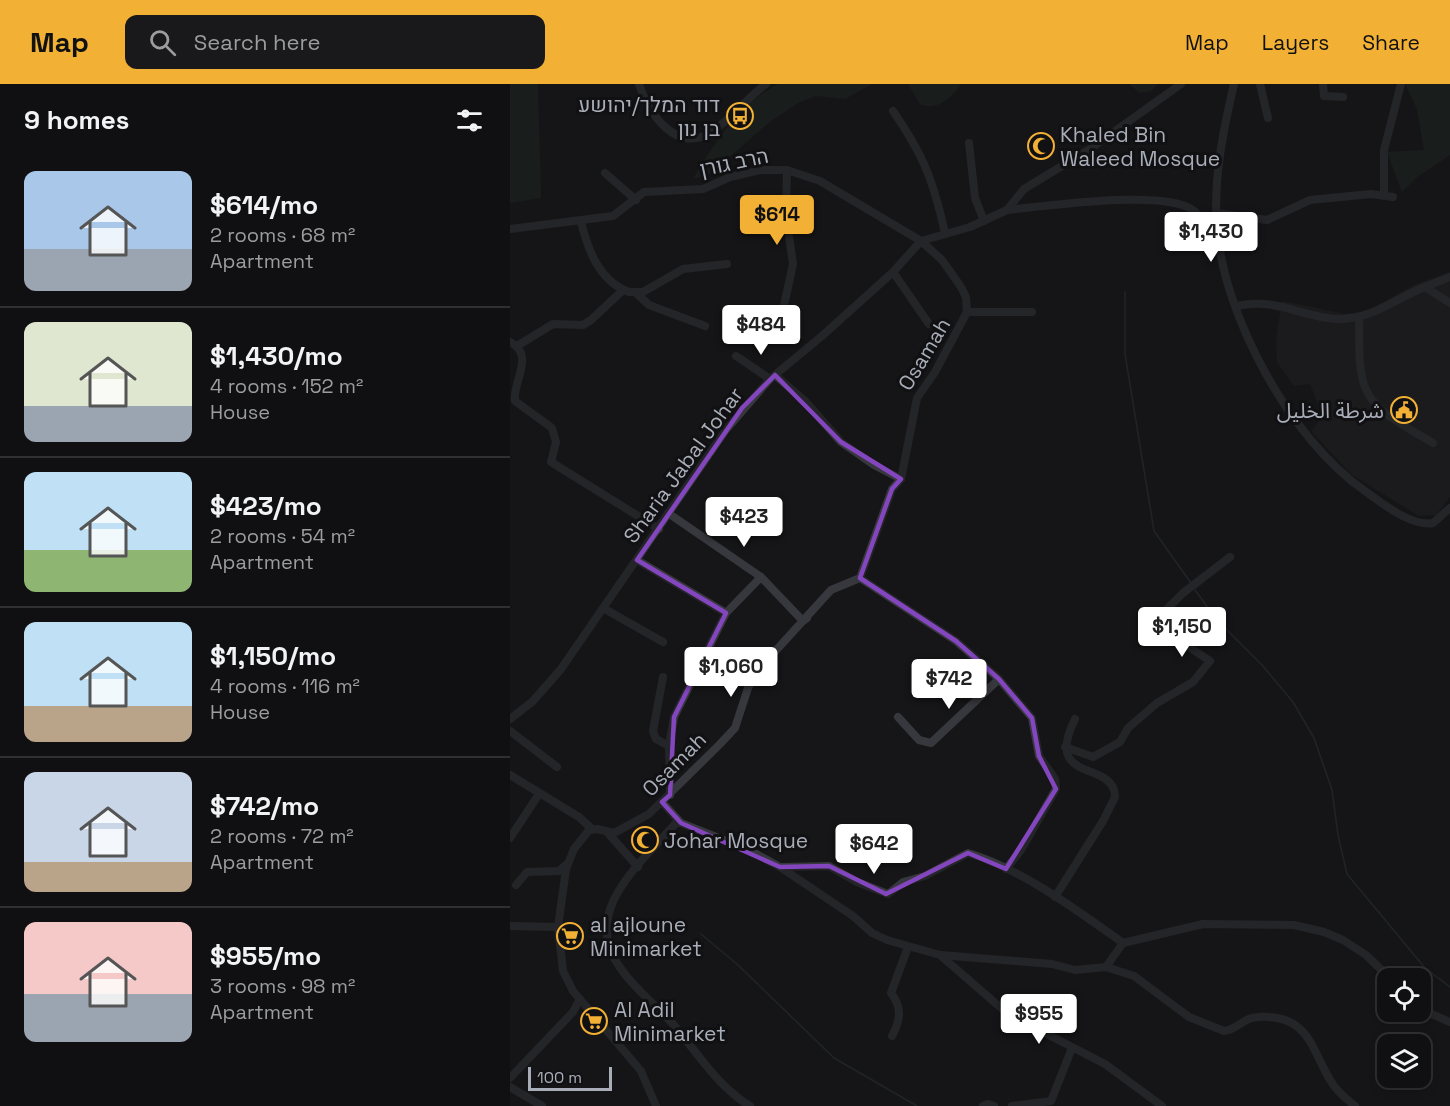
<!DOCTYPE html>
<html lang="en">
<head>
<meta charset="utf-8">
<style>
	:root { --surface:#101012; --page:#19191b; --text:#f1f3f6; --muted:#9c9d9f; --line:#303032; --accent:#f2b134 }
	body { margin:0; font-family:"Space Grotesk","Noto Sans Arabic",Heebo,sans-serif; background:var(--page); color:var(--text); height:100vh; display:flex; flex-direction:column; font-size:22px; white-space:nowrap }
	* { box-sizing:border-box; margin:0 }
	p { font-size:20px; color:var(--muted) }
	.icon { flex:none; width:33px; height:33px; fill:none; stroke:currentColor; stroke-width:2; stroke-linecap:round; stroke-linejoin:round }
	.map { position:relative; flex:1; overflow:hidden }
	.side { display:flex; flex-direction:column; background:var(--surface); width:510px }
	.side>* { flex:none }
	.tools { position:absolute; left:867px; top:884px; display:grid; gap:12px }
	.tools a { display:grid; place-items:center; width:54px; height:54px; border-radius:12px; background:var(--surface); box-shadow:0 3px 9px #0003,0 0 0 2px var(--line); font-size:30px }
	.scale { position:absolute; left:18px; bottom:15px; width:84px; box-sizing:border-box; padding-left:6px; border:3px solid #a8adb8; border-top:0; font-size:16px; line-height:21px; white-space:nowrap; color:#a8adb8; -webkit-text-stroke:4px #111113; paint-order:stroke }
	.price { position:absolute; translate:-50% -51px; padding:0 14px; border-radius:6px; background:#fff; color:#222; font-size:20px; line-height:39px; filter:drop-shadow(0 2px 3px #0008) }
	.price::after { content:''; position:absolute; left:50%; top:36px; width:18px; height:14px; margin-left:-9px; background:inherit; clip-path:polygon(0 0,100% 0,50% 100%) }
	.price.on { background:var(--accent); color:#111 }
	ul { padding:0; list-style:none }
	li { display:flex; align-items:center; gap:18px; height:150px; padding:0 24px }
	li+li { border-top:2px solid var(--line) }
	li span { display:grid; place-items:center; flex:none; width:168px; height:120px; border-radius:12px; color:#555 }
	li>.icon { margin-inline-start:auto }
	span .icon { width:72px; height:72px; fill:#fffc; stroke-width:1 }
	li b { font-size:26px }
	h2 { display:flex; justify-content:space-between; align-items:center; height:72px; padding:0 24px; font-size:26px }
	header { display:flex; align-items:center; gap:36px; box-sizing:border-box; height:84px; padding:0 30px; background:var(--accent); color:#111 }
	header strong { font-size:28px }
	nav { display:flex; gap:33px; margin-inline-start:auto; font-size:21px }
	.search { width:420px; height:54px; background:var(--page); display:flex; align-items:center; gap:15px; box-sizing:border-box; padding:0 21px; border-radius:12px; color:var(--muted); font-size:22px }
	main { display:flex; flex:1; min-height:0 }
	.map>svg:first-child { display:block }
	.built { fill:#222225 }
	.green { fill:#1e261f }
	.lines { fill:none; stroke-linecap:round; stroke-linejoin:round }
	.stream { stroke:#2c353c; stroke-width:1.5 }
	.minor { stroke:#37383d; stroke-width:8 }
	.marked { fill:none; stroke:#8446be; stroke-width:4.5; stroke-linejoin:round }
	.labels { text-anchor:middle; dominant-baseline:central; stroke-width:6; stroke-linejoin:round; paint-order:stroke }
	.poi-label { font-size:21px; fill:#a8adb8; stroke:#111113; text-anchor:start }
	.street-label { font-size:21px; fill:#a8adb8; stroke:#111113 }
</style>
</head>
<body>
<header>
<strong>Map</strong>
<div class="search"><svg class="icon" aria-label="search" viewBox="0 0 24 24"><circle cx="10" cy="10" r="6"/><path d="M15 15l6 6"/></svg>Search here</div>
<nav><a>Map</a><a>Layers</a><a>Share</a></nav>
</header>
<main>
<section class="side">
<h2>9 homes<svg class="icon" aria-label="filters" viewBox="0 0 24 24"><path d="M4 7h16M4 17h16"/><circle cx="9" cy="7" r="2"/><circle cx="15" cy="17" r="2"/></svg></h2>
<ul>
<li><span style="background:linear-gradient(#a9c7e8 65%,#9aa5b1 0)"><svg class="icon" aria-label="home" viewBox="0 0 24 24"><path d="M3 11l9-7 9 7M6 9v11h12V9"/></svg></span><div><b>$614/mo</b><p>2 rooms · 68 m²</p><p>Apartment</p></div></li>
<li><span style="background:linear-gradient(#dfe7d0 70%,#9aa5b1 0)"><svg class="icon" aria-label="home" viewBox="0 0 24 24"><path d="M3 11l9-7 9 7M6 9v11h12V9"/></svg></span><div><b>$1,430/mo</b><p>4 rooms · 152 m²</p><p>House</p></div></li>
<li><span style="background:linear-gradient(#bfe0f5 65%,#8fb573 0)"><svg class="icon" aria-label="home" viewBox="0 0 24 24"><path d="M3 11l9-7 9 7M6 9v11h12V9"/></svg></span><div><b>$423/mo</b><p>2 rooms · 54 m²</p><p>Apartment</p></div></li>
<li><span style="background:linear-gradient(#bfe0f5 70%,#b9a48a 0)"><svg class="icon" aria-label="home" viewBox="0 0 24 24"><path d="M3 11l9-7 9 7M6 9v11h12V9"/></svg></span><div><b>$1,150/mo</b><p>4 rooms · 116 m²</p><p>House</p></div></li>
<li><span style="background:linear-gradient(#c9d6e8 75%,#b9a48a 0)"><svg class="icon" aria-label="home" viewBox="0 0 24 24"><path d="M3 11l9-7 9 7M6 9v11h12V9"/></svg></span><div><b>$742/mo</b><p>2 rooms · 72 m²</p><p>Apartment</p></div></li>
<li><span style="background:linear-gradient(#f6c9c9 60%,#9aa5b1 0)"><svg class="icon" aria-label="home" viewBox="0 0 24 24"><path d="M3 11l9-7 9 7M6 9v11h12V9"/></svg></span><div><b>$955/mo</b><p>3 rooms · 98 m²</p><p>Apartment</p></div></li>
</ul>
</section>
<div class="map">
<svg width="940" height="1022" viewBox="0 0 940 1022">
	<rect width="100%" height="100%" fill="#161618"/>
	<polygon class="built" points="940,188 940,413 926,431 909,432 841,390 801,347 813,332 800,300 784,302 767,278 766,256 772,217 835,230 857,227 904,201"/>
	<g class="green">
		<polygon points="0,0 28,0 31,114 0,119"/>
		<path d="M268,0H362L335,15L306,12L290,18L261,37L201,89L183,95C205,58 228,21 268,0Z"/>
		<path d="M398,0H451C443,13 426,28 410,20Z"/>
		<polygon points="619,0 648,0 641,7 630,9"/>
		<polygon points="895,0 940,0 940,71 907,93 892,108 877,68 914,66 907,25"/>
	</g>
	<g class="lines">
		<g class="stream">
			<polyline points="615,208 615,270 644,447 681,499"/>
			<polyline points="685,506 707,536 752,581 783,618 804,654 822,706 828,751 837,790 915,884 940,903"/>
			<polyline points="191,850 228,881 324,974 407,1022"/>
		</g>
		<g class="minor">
			<path d="M129,0C139,30 167,72 203,47C222,34 237,14 256,0"/>
			<path d="M724,0C713,47 703,96 707,144C714,233 781,356 855,407C872,419 901,443 923,439L940,424"/>
			<polyline points="750,0 758,34"/>
			<polyline points="813,0 814,12 833,13"/>
			<path d="M383,27C414,72 423,96 435,149"/>
			<polyline points="459,59 465,114 474,137"/>
			<polyline points="95,89 126,116"/>
			<polyline points="874,110 874,66 891,0"/>
			<path d="M497,126C536,122 653,105 683,126C693,133 696,148 700,159"/>
			<polyline points="706,129 757,136 800,116 861,110 883,113"/>
			<path d="M71,138C78,166 89,197 119,208H133L173,185L217,180"/>
			<polyline points="0,145 103,132 134,108 193,105 220,93 250,86 277,86 310,97 411,157 432,176 451,203 456,213 457,228 425,288 407,314 391,395 382,405 350,494 321,506 249,585 238,604 225,644 210,660 139,730 104,749 87,745 79,746 64,765 56,785 48,843 53,887 63,907 131,987 146,1022"/>
			<polyline points="383,188 419,240"/>
			<polyline points="915,203 940,219"/>
			<polyline points="126,209 139,221 195,242"/>
			<path d="M727,222C766,213 790,233 827,235C860,236 882,217 910,205C920,201 930,197 940,193"/>
			<polyline points="457,228 522,228"/>
			<path d="M849,233C850,255 847,282 855,303C864,329 901,345 923,359"/>
			<polyline points="270,240 283,180 276,131 277,86"/>
			<path d="M0,258C26,271 2,298 5,317L42,344L46,358L41,378L149,445"/>
			<polyline points="7,262 43,240 73,241 81,236 113,206"/>
			<polyline points="226,272 260,295"/>
			<polyline points="265,291 295,317 331,358 364,381 391,395"/>
			<polyline points="158,429 251,493 293,537 297,534"/>
			<polyline points="127,476 216,529"/>
			<polyline points="350,494 446,557 489,595 522,634 529,672 545,695 546,705 511,766 496,785"/>
			<polyline points="93,524 153,558"/>
			<polyline points="153,593 143,647 146,655 159,662"/>
			<polyline points="388,633 409,656 421,659 489,595"/>
			<polyline points="0,635 23,617 51,585 215,347 260,295 312,252 383,188 411,157 460,143 497,126 514,105 580,65 671,0"/>
			<polyline points="0,647 47,683"/>
			<polyline points="555,663 583,673 610,658 618,644 647,619 683,598 700,577 651,544 652,530 673,509 720,473"/>
			<polyline points="0,691 69,733 82,745"/>
			<polyline points="160,711 159,662 164,633 216,529 251,493"/>
			<path d="M152,718L171,739L239,766L270,783L343,832L362,849L377,856L430,871L542,880L565,886L596,883L624,892L679,933L714,947C727,946 734,933 748,933C801,930 801,967 822,999C828,1009 837,1015 845,1022"/>
			<path d="M171,739H166C132,778 70,827 109,882C123,904 145,920 162,939C187,968 207,1002 240,1022"/>
			<polyline points="98,749 128,783"/>
			<polyline points="0,754 29,710"/>
			<path d="M270,783L319,782L347,798L378,810L393,798L415,792L458,769C510,784 568,827 613,859"/>
			<polyline points="6,801 17,788 49,787 58,779"/>
			<path d="M545,813L593,737L605,713C605,675 532,701 565,635"/>
			<polyline points="0,842 48,843"/>
			<polyline points="430,871 498,930 595,980 652,1022"/>
			<polyline points="596,883 613,859 693,840 784,841 814,848 833,856 856,871 880,894"/>
			<polyline points="910,925 940,938"/>
			<path d="M382,952C390,937 393,924 381,909L398,863"/>
			<polyline points="0,994 63,928 70,915"/>
			<polyline points="0,1003 32,1022"/>
			<polyline points="473,1022 478,1020 484,1022"/>
			<polyline points="502,1022 541,1017 562,964"/>
		</g>
	</g>
	<path d="M0 0H940V1022H0ZM265,291L331,358L391,395L382,405L350,494L446,557L489,595L522,634L529,672L546,705L496,785L458,769L376,810L319,782L270,783L171,739L152,718L160,711L164,633L216,529L127,476L232,324Z" fill="#161618" fill-opacity=".55" fill-rule="evenodd"/>
	<path class="marked" d="M265,291L331,358L391,395L382,405L350,494L446,557L489,595L522,634L529,672L546,705L496,785L458,769L376,810L319,782L270,783L171,739L152,718L160,711L164,633L216,529L127,476L232,324Z"/>
	<defs>
		<symbol id="bus-ring" viewBox="-11 -11 22 22"><circle r="9.5" fill="#111113" stroke="#f2b134" stroke-width="1.5"/><path d="M-5-6H5V4H4V6H2V4H-2V6H-4V4H-5ZM-3.5-4V0h7V-4ZM-3.5 1.2v1.5H-2V1.2ZM2 1.2v1.5H3.5V1.2Z" fill="#f2b134"/></symbol>
		<symbol id="mosque-ring" viewBox="-11 -11 22 22"><circle r="9.5" fill="#111113" stroke="#f2b134" stroke-width="1.5"/><path d="M3.5-4.9A6 6 0 1 0 3.5 4.9A5 5 0 1 1 3.5-4.9Z" fill="#f2b134"/></symbol>
		<symbol id="civic-ring" viewBox="-11 -11 22 22"><circle r="9.5" fill="#111113" stroke="#f2b134" stroke-width="1.5"/><path d="M-.6-6.5H3V-4.5H.6V-3L4-1V1h2V6H-6V1h2V-1L-.6-3ZM-1.2 2.5V6h2.4V2.5Z" fill="#f2b134"/></symbol>
		<symbol id="supermarket-ring" viewBox="-11 -11 22 22"><circle r="9.5" fill="#111113" stroke="#f2b134" stroke-width="1.5"/><path d="M-6-5.5h2.5l.6 2H6L4.5 2H-2.5L-4.4-4H-6ZM-1.5 3.2a1.3 1.3 0 1 0 .1 0ZM3 3.2a1.3 1.3 0 1 0 .1 0Z" fill="#f2b134"/></symbol>
	</defs>
	<g fill-rule="evenodd">
		<use href="#bus-ring" x="215" y="17" width="30" height="30"/>
		<use href="#mosque-ring" x="516" y="47" width="30" height="30"/>
		<use href="#civic-ring" x="879" y="311" width="30" height="30"/>
		<use href="#mosque-ring" x="120" y="741" width="30" height="30"/>
		<use href="#supermarket-ring" x="45" y="837" width="30" height="30"/>
		<use href="#supermarket-ring" x="69" y="922" width="30" height="30"/>
	</g>
	<g class="labels">
		<g class="poi-label">
			<text x="210" y="20" text-anchor="end">דוד המלך/יהושע<tspan x="210" dy="24">בן נון</tspan></text>
			<text x="550" y="50">Khaled Bin<tspan x="550" dy="24">Waleed Mosque</tspan></text>
			<text x="874" y="326" text-anchor="end">شرطة الخليل</text>
			<text x="154" y="756">Johar Mosque</text>
			<text x="80" y="840">al ajloune<tspan x="80" dy="24">Minimarket</tspan></text>
			<text x="104" y="925">Al Adil<tspan x="104" dy="24">Minimarket</tspan></text>
		</g>
		<g class="street-label">
			<text transform="translate(224 78) rotate(-12)">הרב גורן</text>
			<text transform="translate(414 270) rotate(-59)">Osamah</text>
			<text transform="translate(173 381) rotate(-54)">Sharia Jabal Johar</text>
			<text transform="translate(164 680) rotate(-45)">Osamah</text>
		</g>
	</g>
</svg>
<div class="tools">
<a><svg class="icon" aria-label="locate" viewBox="0 0 24 24"><circle cx="12" cy="12" r="6"/><path d="M12 2v4M12 18v4M2 12h4M18 12h4"/></svg></a>
<a><svg class="icon" aria-label="layers" viewBox="0 0 24 24"><path d="M12 4l9 5-9 5-9-5zM3 14l9 5 9-5"/></svg></a>
</div>
<div class="scale">100 m</div>
<b class="price on" style="left:267px;top:162px">$614</b>
<b class="price" style="left:701px;top:179px">$1,430</b>
<b class="price" style="left:251px;top:272px">$484</b>
<b class="price" style="left:234px;top:464px">$423</b>
<b class="price" style="left:672px;top:574px">$1,150</b>
<b class="price" style="left:221px;top:614px">$1,060</b>
<b class="price" style="left:439px;top:626px">$742</b>
<b class="price" style="left:364px;top:791px">$642</b>
<b class="price" style="left:529px;top:961px">$955</b>
</div>
</main>
</body>
</html>
